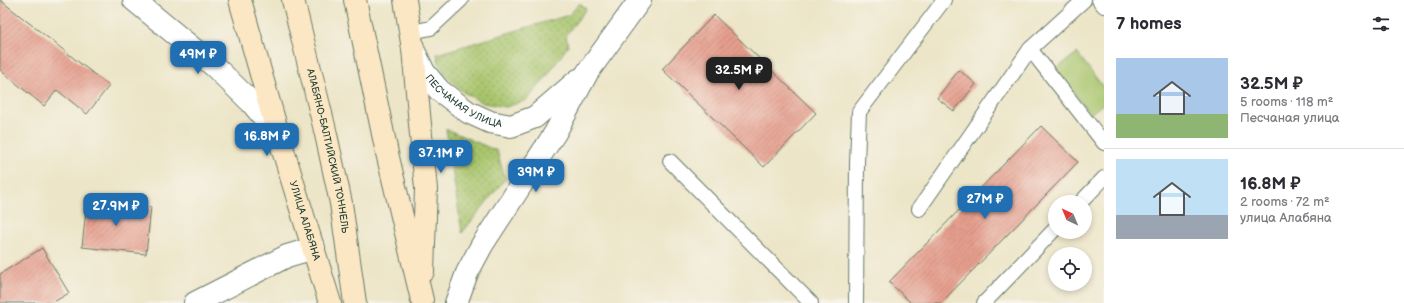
<!DOCTYPE html>
<html lang="en">
<head>
<meta charset="utf-8">
<style>
	:root { --surface:#fff; --page:#f2f2f3; --text:#2b2b33; --muted:#7c7c81; --line:#e1e1e2; --accent:#1f6fb2 }
	body { margin:0; font-family:"Balsamiq Sans",sans-serif; background:var(--page); color:var(--text); height:100vh; display:flex; flex-direction:column; font-size:15px; white-space:nowrap }
	* { box-sizing:border-box; margin:0 }
	p { font-size:13px; color:var(--muted) }
	.icon { flex:none; width:22px; height:22px; fill:none; stroke:currentColor; stroke-width:2; stroke-linecap:round; stroke-linejoin:round }
	.map { position:relative; flex:1; overflow:hidden }
	.drawer { display:flex; flex-direction:column; background:var(--surface); width:300px }
	.drawer>* { flex:none }
	.needle { width:26px; rotate:316deg }
	.controls { position:absolute; left:1048px; top:195px; display:grid; gap:8px }
	.controls a { display:grid; place-items:center; width:44px; height:44px; border-radius:50%; background:var(--surface); box-shadow:0 2px 6px #0003; font-size:20px }
	.price { position:absolute; translate:-50% -34px; padding:0 9px; border-radius:8px; background:var(--accent); color:#fff; font-size:13px; line-height:26px; filter:drop-shadow(0 1px 2px #0008) }
	.price::after { content:''; position:absolute; left:50%; top:24px; width:12px; height:9px; margin-left:-6px; background:inherit; clip-path:polygon(0 0,100% 0,50% 100%) }
	.price.active { background:#222; color:#fff }
	ul { padding:0; list-style:none }
	li { display:flex; align-items:center; gap:12px; height:100px; padding:0 12px }
	li+li { border-top:1px solid var(--line) }
	li span { display:grid; place-items:center; flex:none; width:112px; height:80px; border-radius:0px; color:#555 }
	li>.icon { margin-inline-start:auto }
	span .icon { width:48px; height:48px; fill:#fffc; stroke-width:1 }
	li b { font-size:17px }
	h2 { display:flex; justify-content:space-between; align-items:center; height:48px; padding:0 12px; font-size:17px }
	main { display:flex; flex:1; min-height:0 }
	.map>svg:first-child { display:block }
	.grass { fill:url(#grass-dots); stroke:#648150 }
	.green { fill:#a8c56c; stroke:#648150 }
	.building { fill:url(#building-hatch) }
	.lines { fill:none; stroke-linecap:round; stroke-linejoin:round }
	.service-casing { stroke:#677867; stroke-width:16 }
	.minor-casing { stroke:#677867; stroke-width:24 }
	.tertiary-casing { stroke:#677867; stroke-width:24 }
	.secondary-casing { stroke:#677867; stroke-width:24 }
	.service { stroke:#fff; stroke-width:14 }
	.minor { stroke:#fff; stroke-width:22 }
	.tertiary { stroke:#fff; stroke-width:22 }
	.secondary { stroke:#fbe7c3; stroke-width:22 }
	.labels { text-anchor:middle; dominant-baseline:central; stroke-width:3; stroke-linejoin:round; paint-order:stroke }
	.street-label { font-size:10px; fill:#1f3d34; stroke:#f7f3e8 }
</style>
</head>
<body>
<main>
<div class="map">
<svg width="1104" height="303" viewBox="0 0 1104 303">
	<defs>
		<pattern id="grass-dots" width="8" height="8" patternUnits="userSpaceOnUse"><rect width="8" height="8" fill="#a8c56c"/><path d="M2 2h.1M6 6h.1" fill="none" stroke="#88a15a" stroke-width="1.8" stroke-linecap="round"/></pattern>
		<pattern id="building-hatch" width="6" height="6" patternUnits="userSpaceOnUse"><rect width="6" height="6" fill="#e69f8e"/><path d="M-1 1l2-2M0 6l6-6M5 7l2-2" fill="none" stroke="#ba8375"/></pattern>
	</defs>
	<rect width="100%" height="100%" fill="#f7f3e8"/>
	<filter id="ink" filterUnits="userSpaceOnUse"><feTurbulence type="fractalNoise" baseFrequency=".025" numOctaves="2"/><feDisplacementMap in="SourceGraphic" scale="8" xChannelSelector="R" yChannelSelector="G"/><feConvolveMatrix kernelMatrix="1 2 1 2 8 2 1 2 1" color-interpolation-filters="sRGB"/></filter>
	<filter id="wash" filterUnits="userSpaceOnUse"><feTurbulence type="fractalNoise" baseFrequency=".012" numOctaves="4" result="noise"/><feDisplacementMap in="SourceGraphic" scale="16" xChannelSelector="R" yChannelSelector="G"/><feGaussianBlur stdDeviation="0.9" result="paint"/><feColorMatrix in="noise" values="0 0 0 0 0 0 0 0 0 0 0 0 0 0 0 0 0 1.4 0 .05"/><feComposite in="paint" operator="in"/></filter>
	<g filter="url(#wash)">
		<rect width="100%" height="100%" fill="#ece5c7"/>
		<g class="grass">
			<polygon points="580,3 586,9 566,35 568,46 545,79 527,100 506,107 483,103 463,92 448,78 439,63 437,54 569,15"/>
			<polygon points="446,129 497,151 505,179 462,233"/>
		</g>
		<polygon class="green" points="1077,53 1104,88 1104,103 1090,114 1056,69"/>
		<g id="blocks">
			<g class="building">
				<polygon points="0,0 109,86 87,114 57,90 44,106 0,70"/>
				<polygon points="714,15 816,113 764,167 662,69"/>
				<polygon points="959,70 976,84 954,111 937,98"/>
				<polygon points="1041,126 1078,162 941,303 911,303 889,282"/>
				<polygon points="87,200 151,207 146,254 82,247"/>
				<polygon points="42,248 69,293 52,303 0,303 0,274"/>
			</g>
		</g>
	</g>
	<g filter="url(#ink)">
		<use href="#blocks" fill-opacity="0" stroke="#677867" stroke-width="1"/>
		<g class="lines">
			<defs>
				<g id="service">
					<polyline points="1099,0 1104,6"/>
					<polyline points="411,32 431,28 461,0"/>
					<polyline points="1030,49 1104,143"/>
					<polyline points="670,161 811,303"/>
					<polyline points="1081,202 1104,178"/>
					<polyline points="919,209 1030,49 1084,0"/>
					<polyline points="856,303 857,163 859,112 944,0"/>
					<polyline points="984,303 1055,229"/>
				</g>
				<polyline id="minor" points="195,303 287,256 314,248"/>
				<g id="tertiary">
					<polyline points="134,0 214,66 251,102 278,134"/>
					<path id="s1" d="M413,49L424,72L439,90L468,112L490,122L511,126L535,117L578,80"/>
					<polyline points="456,303 467,273 482,245 555,133 587,73 640,0"/>
				</g>
				<g id="secondary">
					<path id="s2" d="M240,0L278,134L330,303"/>
					<path id="s3" d="M293,0L325,130L341,203L355,303"/>
					<polyline points="355,0 387,153 422,300"/>
					<polyline points="405,0 413,49 426,189 423,271"/>
				</g>
			</defs>
			<use href="#service" class="service-casing"/>
			<use href="#minor" class="minor-casing"/>
			<use href="#tertiary" class="tertiary-casing"/>
			<use href="#secondary" class="secondary-casing"/>
			<use href="#service" class="service"/>
			<use href="#minor" class="minor"/>
			<use href="#tertiary" class="tertiary"/>
			<use href="#secondary" class="secondary"/>
		</g>
	</g>
	<g class="labels">
		<g class="street-label">
			<text stroke="none"><textPath href="#s1" startOffset="76">ПЕСЧАНАЯ УЛИЦА</textPath></text>
			<text stroke="none"><textPath href="#s3" startOffset="155">АЛАБЯНО-БАЛТИЙСКИЙ ТОННЕЛЬ</textPath></text>
			<text stroke="none"><textPath href="#s2" startOffset="230">УЛИЦА АЛАБЯНА</textPath></text>
		</g>
	</g>
</svg>
<div class="controls">
<a><svg class="needle" viewBox="-14 -14 28 28"><path d="M0-13l5 13h-10z" fill="#e53935"/><path d="M0 13l5-13h-10z" fill="#7c7c81"/></svg></a>
<a><svg class="icon" aria-label="locate" viewBox="0 0 24 24"><circle cx="12" cy="12" r="6"/><path d="M12 2v4M12 18v4M2 12h4M18 12h4"/></svg></a>
</div>
<b class="price" style="left:198px;top:75px">49M ₽</b>
<b class="price active" style="left:739px;top:91px">32.5M ₽</b>
<b class="price" style="left:267px;top:157px">16.8M ₽</b>
<b class="price" style="left:441px;top:174px">37.1M ₽</b>
<b class="price" style="left:536px;top:193px">39M ₽</b>
<b class="price" style="left:985px;top:220px">27M ₽</b>
<b class="price" style="left:116px;top:227px">27.9M ₽</b>
</div>
<section class="drawer">
<h2>7 homes<svg class="icon" aria-label="filters" viewBox="0 0 24 24"><path d="M4 7h16M4 17h16"/><circle cx="9" cy="7" r="2"/><circle cx="15" cy="17" r="2"/></svg></h2>
<ul>
<li><span style="background:linear-gradient(#a9c7e8 70%,#8fb573 0)"><svg class="icon" aria-label="home" viewBox="0 0 24 24"><path d="M3 11l9-7 9 7M6 9v11h12V9"/></svg></span><div><b>32.5M ₽</b><p>5 rooms · 118 m²</p><p>Песчаная улица</p></div></li>
<li><span style="background:linear-gradient(#bfe0f5 70%,#9aa5b1 0)"><svg class="icon" aria-label="home" viewBox="0 0 24 24"><path d="M3 11l9-7 9 7M6 9v11h12V9"/></svg></span><div><b>16.8M ₽</b><p>2 rooms · 72 m²</p><p>улица Алабяна</p></div></li>
</ul>
</section>
</main>
</body>
</html>
